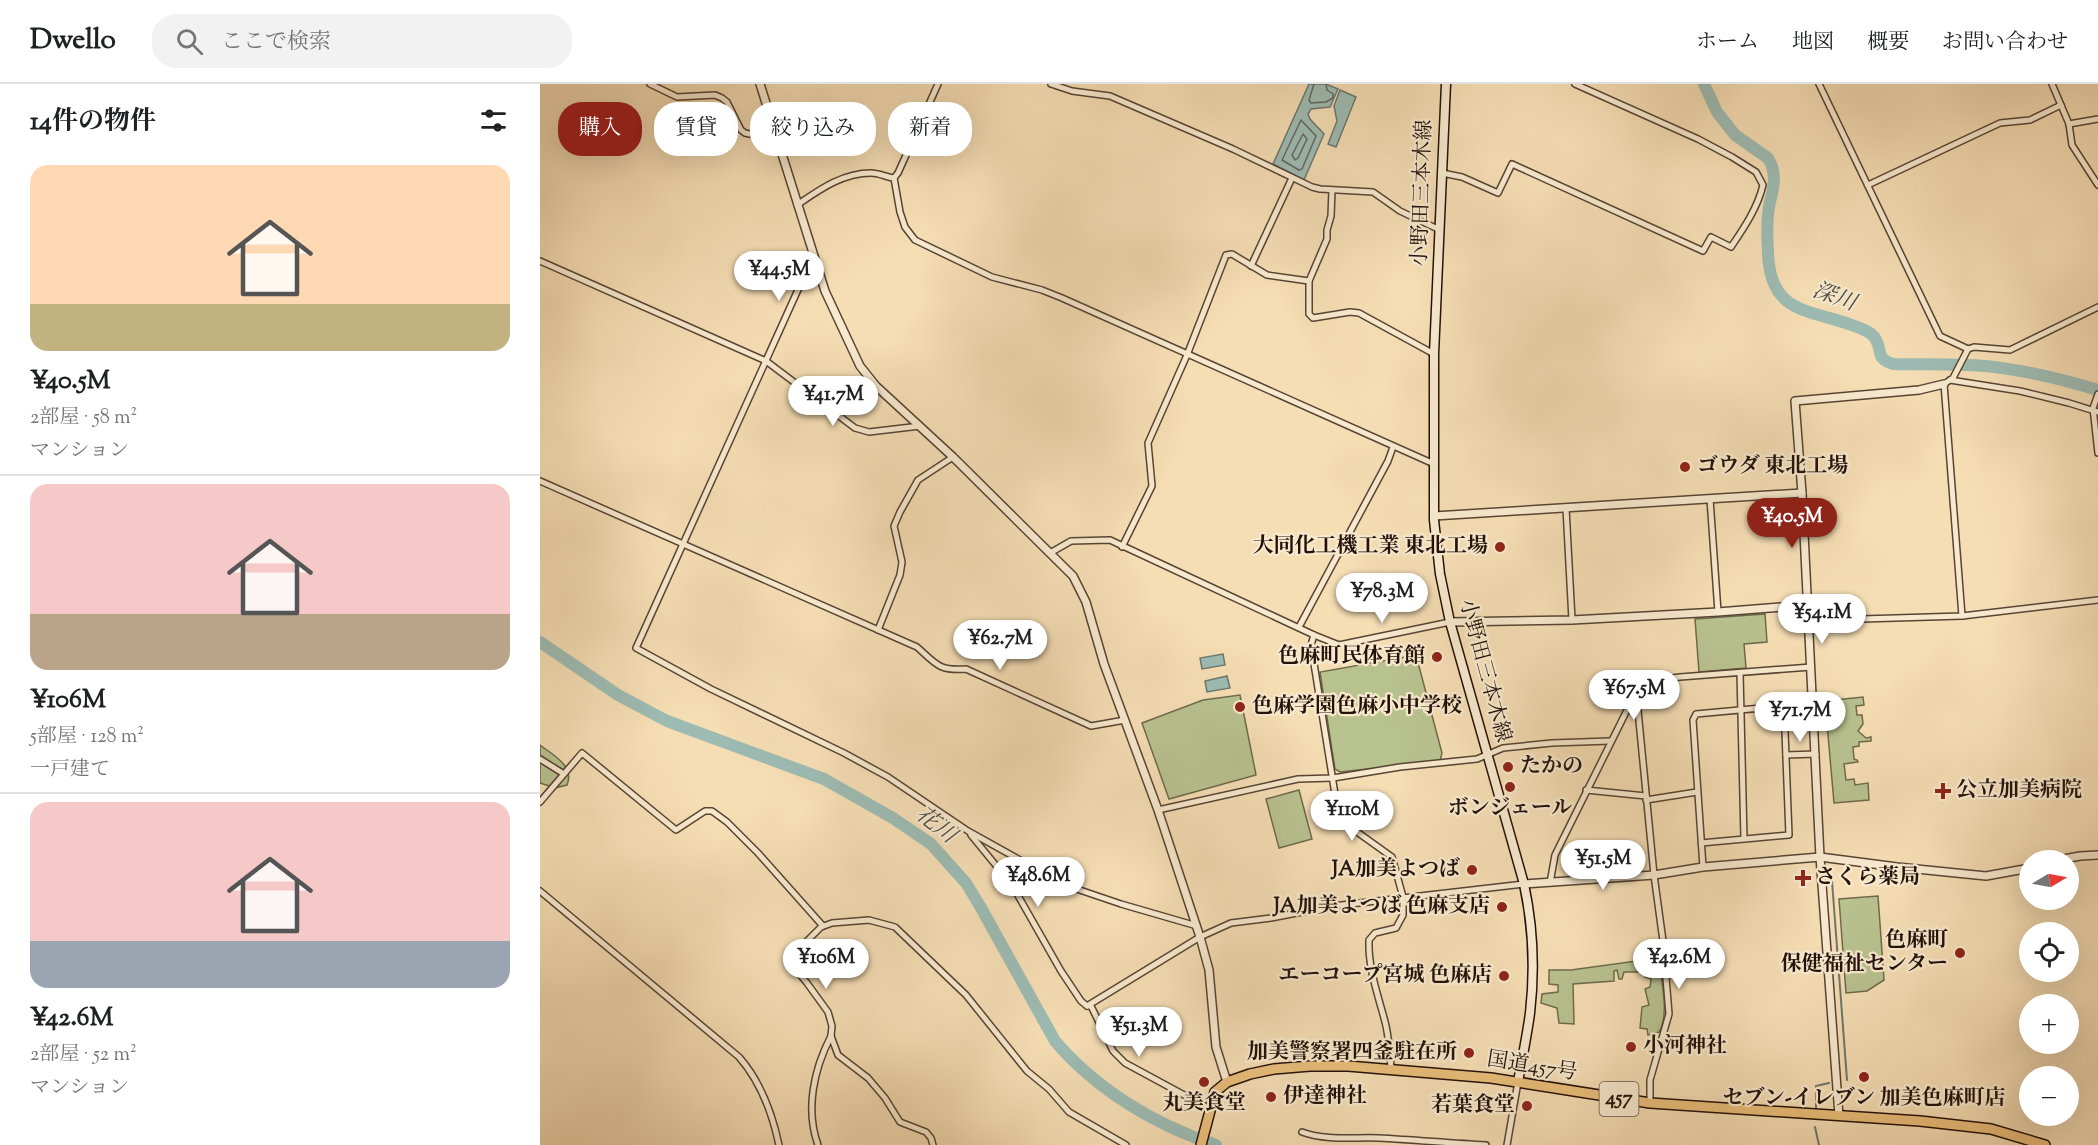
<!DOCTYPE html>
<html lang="ja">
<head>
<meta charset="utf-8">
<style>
	:root { --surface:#fff; --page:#f2f2f2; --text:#202124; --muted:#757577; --line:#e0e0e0; --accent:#8f2418 }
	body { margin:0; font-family:"Sorts Mill Goudy","Noto Serif JP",serif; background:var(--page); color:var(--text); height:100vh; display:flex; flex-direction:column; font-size:22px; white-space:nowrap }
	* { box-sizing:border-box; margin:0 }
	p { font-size:20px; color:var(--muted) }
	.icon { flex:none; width:33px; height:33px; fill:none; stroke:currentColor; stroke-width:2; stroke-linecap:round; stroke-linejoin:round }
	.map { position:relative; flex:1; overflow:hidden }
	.details { display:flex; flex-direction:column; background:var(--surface); width:540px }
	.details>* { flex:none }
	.banner { position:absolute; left:18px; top:18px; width:570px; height:54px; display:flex; gap:12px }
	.needle { width:39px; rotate:80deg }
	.fabs { position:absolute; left:1479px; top:766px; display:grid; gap:12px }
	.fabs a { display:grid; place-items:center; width:60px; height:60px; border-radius:50%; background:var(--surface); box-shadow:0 6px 24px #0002; font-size:30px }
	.price { position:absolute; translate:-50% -51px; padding:0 14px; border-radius:21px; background:#fff; color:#222; font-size:20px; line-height:39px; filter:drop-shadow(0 2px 3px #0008) }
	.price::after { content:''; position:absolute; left:50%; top:36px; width:18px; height:14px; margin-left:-9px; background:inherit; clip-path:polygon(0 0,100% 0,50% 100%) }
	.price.on { background:var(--accent); color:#fff }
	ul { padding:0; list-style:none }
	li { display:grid; align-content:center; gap:12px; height:318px; padding:0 30px }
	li+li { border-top:2px solid var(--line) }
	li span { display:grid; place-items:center; height:186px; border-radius:18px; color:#555 }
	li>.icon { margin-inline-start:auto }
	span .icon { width:108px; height:108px; fill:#fffc; stroke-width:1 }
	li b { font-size:26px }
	h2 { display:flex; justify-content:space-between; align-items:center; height:72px; padding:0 30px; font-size:26px }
	.tag { padding:0 21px; border-radius:24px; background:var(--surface); box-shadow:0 6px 24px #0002; font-size:21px; line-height:54px }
	.tag.on { background:var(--accent); color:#fff }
	header { display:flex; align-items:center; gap:36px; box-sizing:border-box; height:84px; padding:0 30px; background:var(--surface); border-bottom:2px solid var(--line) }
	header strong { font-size:28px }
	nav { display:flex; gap:33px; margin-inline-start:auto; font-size:21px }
	.search { width:420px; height:54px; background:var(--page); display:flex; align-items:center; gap:15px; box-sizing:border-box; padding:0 21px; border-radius:24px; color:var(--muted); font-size:22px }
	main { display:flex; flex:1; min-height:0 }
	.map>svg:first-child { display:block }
	.green { fill:#b8c28f; stroke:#6e6a4c; stroke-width:1.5 }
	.water { fill:#9dbbb3; stroke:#6c776f; stroke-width:1.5 }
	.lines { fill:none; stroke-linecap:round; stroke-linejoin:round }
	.shore { stroke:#60665e; stroke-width:1.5 }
	.stream { stroke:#6c776f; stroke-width:2 }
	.river { stroke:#9dbbb3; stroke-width:12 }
	.minor-casing { stroke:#584434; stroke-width:8 }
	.tertiary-casing { stroke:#584434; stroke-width:10 }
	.secondary-casing { stroke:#23110a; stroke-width:11 }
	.trunk-casing { stroke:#23110a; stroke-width:12 }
	.minor { stroke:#f8e9ce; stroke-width:5 }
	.tertiary { stroke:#f8e9ce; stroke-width:7 }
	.secondary { stroke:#f8e9ce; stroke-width:8 }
	.trunk { stroke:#eabe7a; stroke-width:9 }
	.poi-dot { fill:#8f2418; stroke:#f8e9ce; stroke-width:2 }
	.labels { text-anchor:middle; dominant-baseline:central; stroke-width:4.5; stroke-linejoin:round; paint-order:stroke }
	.shield { fill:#f8e9ce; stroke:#635245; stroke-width:1.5 }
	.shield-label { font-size:20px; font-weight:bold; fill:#23110a }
	.street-label { font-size:21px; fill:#23110a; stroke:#f8e9ce }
	.poi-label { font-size:21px; font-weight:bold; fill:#23110a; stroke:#f8e9ce; text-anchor:end }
	.water-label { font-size:22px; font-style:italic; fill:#4e4c45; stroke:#f8e9ce }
</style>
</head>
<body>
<header>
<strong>Dwello</strong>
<div class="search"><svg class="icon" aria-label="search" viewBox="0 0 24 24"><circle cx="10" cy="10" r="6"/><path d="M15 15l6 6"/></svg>ここで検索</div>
<nav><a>ホーム</a><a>地図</a><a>概要</a><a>お問い合わせ</a></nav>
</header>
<main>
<section class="details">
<h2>14件の物件<svg class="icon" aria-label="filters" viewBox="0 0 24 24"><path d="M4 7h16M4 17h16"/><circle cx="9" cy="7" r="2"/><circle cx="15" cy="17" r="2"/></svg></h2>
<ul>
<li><span style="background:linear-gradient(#ffd9b3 75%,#c2b280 0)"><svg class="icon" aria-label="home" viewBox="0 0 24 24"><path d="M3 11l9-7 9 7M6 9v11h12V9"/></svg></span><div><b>¥40.5M</b><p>2部屋 · 58 m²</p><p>マンション</p></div></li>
<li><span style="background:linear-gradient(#f6c9c9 70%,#b9a48a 0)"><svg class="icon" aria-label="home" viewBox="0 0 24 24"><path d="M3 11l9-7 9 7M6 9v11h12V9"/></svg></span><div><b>¥106M</b><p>5部屋 · 128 m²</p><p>一戸建て</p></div></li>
<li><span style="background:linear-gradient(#f6c9c9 75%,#9aa5b1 0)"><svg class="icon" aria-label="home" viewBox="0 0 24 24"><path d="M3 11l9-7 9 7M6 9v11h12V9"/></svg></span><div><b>¥42.6M</b><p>2部屋 · 52 m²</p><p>マンション</p></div></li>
</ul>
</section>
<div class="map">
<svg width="1558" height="1061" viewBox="0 0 1558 1061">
	<rect width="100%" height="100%" fill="#f5ddb4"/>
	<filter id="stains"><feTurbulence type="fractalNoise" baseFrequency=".00333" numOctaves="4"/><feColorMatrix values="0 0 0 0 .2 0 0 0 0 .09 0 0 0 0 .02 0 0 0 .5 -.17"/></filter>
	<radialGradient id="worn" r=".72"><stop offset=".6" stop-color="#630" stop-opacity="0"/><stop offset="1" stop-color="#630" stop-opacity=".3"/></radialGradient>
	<g class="green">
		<polygon points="1225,530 1227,558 1204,560 1206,584 1159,588 1155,535"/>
		<polygon points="876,571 902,669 900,677 800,688 795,685 780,588"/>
		<polygon points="700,611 716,691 629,715 602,639 663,616"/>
		<polygon points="1323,613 1324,621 1316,622 1317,631 1322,631 1323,640 1318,647 1326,654 1331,653 1331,657 1319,658 1319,662 1313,663 1314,675 1317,676 1318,678 1304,680 1306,696 1314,695 1315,701 1328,699 1329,716 1294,719 1285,617"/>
		<path d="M0,661C13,671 35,682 27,701L15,704L0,699Z"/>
		<polygon points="759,706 772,755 739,764 726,715"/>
		<polygon points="1338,812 1344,896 1327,907 1306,909 1299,815"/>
		<path d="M1118,874C1121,894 1130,930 1119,948L1108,951L1107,945L1100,944L1102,923L1109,921L1105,905L1110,903L1111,895L1105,893L1103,888H1084L1082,895H1079L1077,886L1074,887V897L1033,900L1034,940L1019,939L1017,924L1001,919L1002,910L1018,908V901L1009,900V886H1031Z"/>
	</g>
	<g class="water">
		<polygon points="769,0 786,0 798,5 790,23 771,25 768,30 770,35 784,50 764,96 733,80"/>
		<polygon points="800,6 816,13 796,63 788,60 797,37 794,22"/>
		<polygon points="683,570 685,581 662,585 660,574"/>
		<polygon points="687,592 690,604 667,608 665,597"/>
	</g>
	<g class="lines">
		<g class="shore">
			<polyline points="774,0 769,16 771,19 786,18 793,14 793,10 787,6 786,0"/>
			<polygon points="761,36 776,52 762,85 759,86 742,76"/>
			<polygon points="763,50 767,55 758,74 755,76 752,71"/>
		</g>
		<g class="stream">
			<polyline points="1292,797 1307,996"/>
			<polyline points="1276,1027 1276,1002 1289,999"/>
			<polyline points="1275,1043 1279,1061"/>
		</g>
		<g class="river">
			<path d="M1164,0L1177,28L1195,51L1228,74C1237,88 1234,103 1230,118C1226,134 1227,153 1228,169C1230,232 1272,225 1317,243C1323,245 1333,249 1336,256C1343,268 1335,274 1353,280C1386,281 1420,279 1454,283C1489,287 1524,296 1558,306"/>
			<path d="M0,558L78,611L127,637L284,695L353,734L391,760L426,799L440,822L515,957C557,1006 615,1041 676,1061"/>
		</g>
		<defs>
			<g id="minor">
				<polyline points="110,0 137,13 175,11 182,14 187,18 201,46 205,49 238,56"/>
				<polyline points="398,0 358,89 354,94 360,128 365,143 375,156 452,193 502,206 522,214 894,380"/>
				<polyline points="511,0 532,7 570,12 693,65 772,103 780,105 833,108 860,127 900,146"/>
				<polyline points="1279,0 1400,252 1428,265 1434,263 1470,266 1558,223"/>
				<polyline points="1512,0 1529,40 1532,61 1558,101"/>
				<polyline points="1529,40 1558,35"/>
				<path d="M902,89L922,93L958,109L972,80L1163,167L1171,153L1191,163C1204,144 1218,123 1223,101L1216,88L1192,73L1158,55L1035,0"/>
				<polyline points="1328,101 1460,39 1490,36 1521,21"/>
				<polyline points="792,106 791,132 787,146 787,155 769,197 769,230 773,234 810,228 819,229 894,270"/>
				<path d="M257,121C279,106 302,89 331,89C339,89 346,93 354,94"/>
				<polyline points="0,177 226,277 315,344 329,348 380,342"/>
				<polyline points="278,182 266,188 96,564 171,605 304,669 348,693 428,747 525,801 581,820 657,842"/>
				<polyline points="711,182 752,94"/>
				<polyline points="1410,296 1480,307 1529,319 1558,328"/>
				<polyline points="1558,310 1553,324 1558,369"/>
				<path d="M0,397L377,563C397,581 399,587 426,585L551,642L585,636"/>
				<polyline points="1170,415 1178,528"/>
				<polyline points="1026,424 1032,536"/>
				<polyline points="582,463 612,402 608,359 647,271 686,171 692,170 727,191 769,197"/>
				<polyline points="510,469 531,457 570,456 774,551 799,561 910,538"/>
				<polyline points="1422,532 1404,300 1413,294 1428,265"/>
				<polyline points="1269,540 1322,535 1422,532 1558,516"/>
				<polyline points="759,543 848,377 853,363"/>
				<polyline points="338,546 360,491 362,478 354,442 360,428 378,396 413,373"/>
				<path d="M774,551L771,561L799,735L852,773L863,813V831L856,844L835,849L829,856C828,883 837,908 844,934C849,951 850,968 851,985"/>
				<polyline points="1200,589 1204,755"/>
				<polyline points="1096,606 1114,791 1123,857 1129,930 1110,996 1110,1019"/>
				<polyline points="1246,671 1276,670"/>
				<polyline points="0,675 24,690"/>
				<polyline points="1046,706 1106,712"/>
				<polyline points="1106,716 1157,708"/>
				<polyline points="0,718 42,669 136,746 165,727 172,727 187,738 218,769 283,842"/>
				<polyline points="618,726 758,695 793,694 860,683 937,675 963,664 1012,659 1070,657"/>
				<polyline points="431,751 472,801 521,887 541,917 547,922 551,922 573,967 585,979 670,1025"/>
				<polyline points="1161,759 1249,751 1244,622 1156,630 1153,636 1163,783"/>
				<polyline points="1010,799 1015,771 1101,598 1140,593 1271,583"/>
				<path d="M0,807L199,973C221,998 232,1028 239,1061"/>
				<polyline points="547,922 660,853 691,839 731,834 793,822 984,800"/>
				<path d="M762,1048C787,1057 813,1053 839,1054C875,1056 910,1059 946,1061"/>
				<path d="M278,1061C265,1025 274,985 291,952"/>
				<polyline points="393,1061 391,1054 386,1048 360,1038 345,1014 328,994 298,971 291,952 292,942 288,928 267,899 248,876 281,843 292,839 329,836 355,843 426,911 487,987 509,1005 529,1028 586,1061"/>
				<polyline points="967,1061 978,998"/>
			</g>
			<g id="tertiary">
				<polyline points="220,0 285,207 320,282 336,302 413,373 533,492 546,518 564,580 618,726 660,853 669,886 676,963 687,998"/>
				<polyline points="894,432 1262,409"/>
				<polyline points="910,538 1032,536 1178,528 1267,521"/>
				<polyline points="1513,777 1540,772 1558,771"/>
				<polyline points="984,800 1114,791 1163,783 1280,773 1357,783 1446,792 1490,784"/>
				<polyline points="1299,1032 1280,773 1262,409 1255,317 1379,306 1404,300"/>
			</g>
			<path id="secondary" d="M906,0L894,270V436L900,490L910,538L984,800C993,842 995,886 990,929C987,952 982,975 978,998"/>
			<polyline id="trunk" points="661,1061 675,1008 687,998 710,990 734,985 770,982 808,982 951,994 1110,1019 1380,1037 1451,1045 1505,1061"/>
		</defs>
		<use href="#minor" class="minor-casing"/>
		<use href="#tertiary" class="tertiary-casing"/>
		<use href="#secondary" class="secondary-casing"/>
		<use href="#trunk" class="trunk-casing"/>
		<use href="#minor" class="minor"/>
		<use href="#tertiary" class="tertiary"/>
		<use href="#secondary" class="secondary"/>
		<use href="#trunk" class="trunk"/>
	</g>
	<g class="poi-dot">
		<circle cx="1145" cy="383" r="6"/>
		<circle cx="960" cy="463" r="6"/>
		<circle cx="897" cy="573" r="6"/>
		<circle cx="700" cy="623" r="6"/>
		<circle cx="968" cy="683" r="6"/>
		<circle cx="970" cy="703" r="6"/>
		<path d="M1400 698h6v6h6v6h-6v6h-6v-6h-6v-6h6z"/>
		<circle cx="932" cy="786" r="6"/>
		<path d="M1260 785h6v6h6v6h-6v6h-6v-6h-6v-6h6z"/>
		<circle cx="962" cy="823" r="6"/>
		<circle cx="1420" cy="869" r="6"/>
		<circle cx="964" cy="892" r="6"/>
		<circle cx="1091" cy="963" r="6"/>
		<circle cx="929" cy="969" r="6"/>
		<circle cx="1324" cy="993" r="6"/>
		<circle cx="664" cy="998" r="6"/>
		<circle cx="731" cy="1013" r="6"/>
		<circle cx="987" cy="1022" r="6"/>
	</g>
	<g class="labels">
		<rect class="shield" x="1059.5" y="998" width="39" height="34" rx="4.5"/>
		<g class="shield-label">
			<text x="1079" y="1015">457</text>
		</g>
		<g class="street-label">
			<text transform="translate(883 109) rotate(-88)">小野田三本木線</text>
			<text transform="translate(944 587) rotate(75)">小野田三本木線</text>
			<text transform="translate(992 983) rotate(9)">国道457号</text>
		</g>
		<g class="poi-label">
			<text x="1157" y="383" text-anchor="start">ゴウダ 東北工場</text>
			<text x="948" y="463">大同化工機工業 東北工場</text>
			<text x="885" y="573">色麻町民体育館</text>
			<text x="712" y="623" text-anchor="start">色麻学園色麻小中学校</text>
			<text x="980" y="683" text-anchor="start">たかの</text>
			<text x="1416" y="707" text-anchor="start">公立加美病院</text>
			<text x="970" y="725" text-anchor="middle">ボンジェール</text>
			<text x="920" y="786">JA加美よつば</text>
			<text x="1275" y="794" text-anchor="start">さくら薬局</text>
			<text x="950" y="823">JA加美よつば 色麻支店</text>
			<text x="1408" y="857">色麻町<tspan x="1408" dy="24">保健福祉センター</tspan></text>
			<text x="952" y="892">エーコープ宮城 色麻店</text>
			<text x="1103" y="963" text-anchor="start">小河神社</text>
			<text x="917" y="969">加美警察署四釜駐在所</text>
			<text x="743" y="1013" text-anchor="start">伊達神社</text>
			<text x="1324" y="1015" text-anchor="middle">セブン-イレブン 加美色麻町店</text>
			<text x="664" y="1020" text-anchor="middle">丸美食堂</text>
			<text x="975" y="1022">若葉食堂</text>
		</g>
		<g class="water-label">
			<text transform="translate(1294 214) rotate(20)">深川</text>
			<text transform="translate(395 742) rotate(38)">花川</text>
		</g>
	</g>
	<rect width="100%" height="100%" filter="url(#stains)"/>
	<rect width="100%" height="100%" fill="url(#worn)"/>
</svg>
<div class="fabs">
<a><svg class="needle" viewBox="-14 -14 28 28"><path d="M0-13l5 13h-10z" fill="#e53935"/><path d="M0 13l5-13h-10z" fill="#757577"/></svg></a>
<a><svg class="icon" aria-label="locate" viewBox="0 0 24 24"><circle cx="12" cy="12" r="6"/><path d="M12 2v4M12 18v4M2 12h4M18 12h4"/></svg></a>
<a>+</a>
<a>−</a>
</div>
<b class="price" style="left:239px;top:218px">¥44.5M</b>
<b class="price" style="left:293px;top:343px">¥41.7M</b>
<b class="price on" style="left:1252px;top:465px">¥40.5M</b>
<b class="price" style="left:842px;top:540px">¥78.3M</b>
<b class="price" style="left:1282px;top:561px">¥54.1M</b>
<b class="price" style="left:460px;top:587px">¥62.7M</b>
<b class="price" style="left:1094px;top:637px">¥67.5M</b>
<b class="price" style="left:1260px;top:659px">¥71.7M</b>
<b class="price" style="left:812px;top:758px">¥110M</b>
<b class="price" style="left:1063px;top:807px">¥51.5M</b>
<b class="price" style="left:498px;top:824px">¥48.6M</b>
<b class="price" style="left:286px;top:906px">¥106M</b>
<b class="price" style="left:1139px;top:906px">¥42.6M</b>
<b class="price" style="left:599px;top:974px">¥51.3M</b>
<div class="banner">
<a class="tag on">購入</a>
<a class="tag">賃貸</a>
<a class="tag">絞り込み</a>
<a class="tag">新着</a>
</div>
</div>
</main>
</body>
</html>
